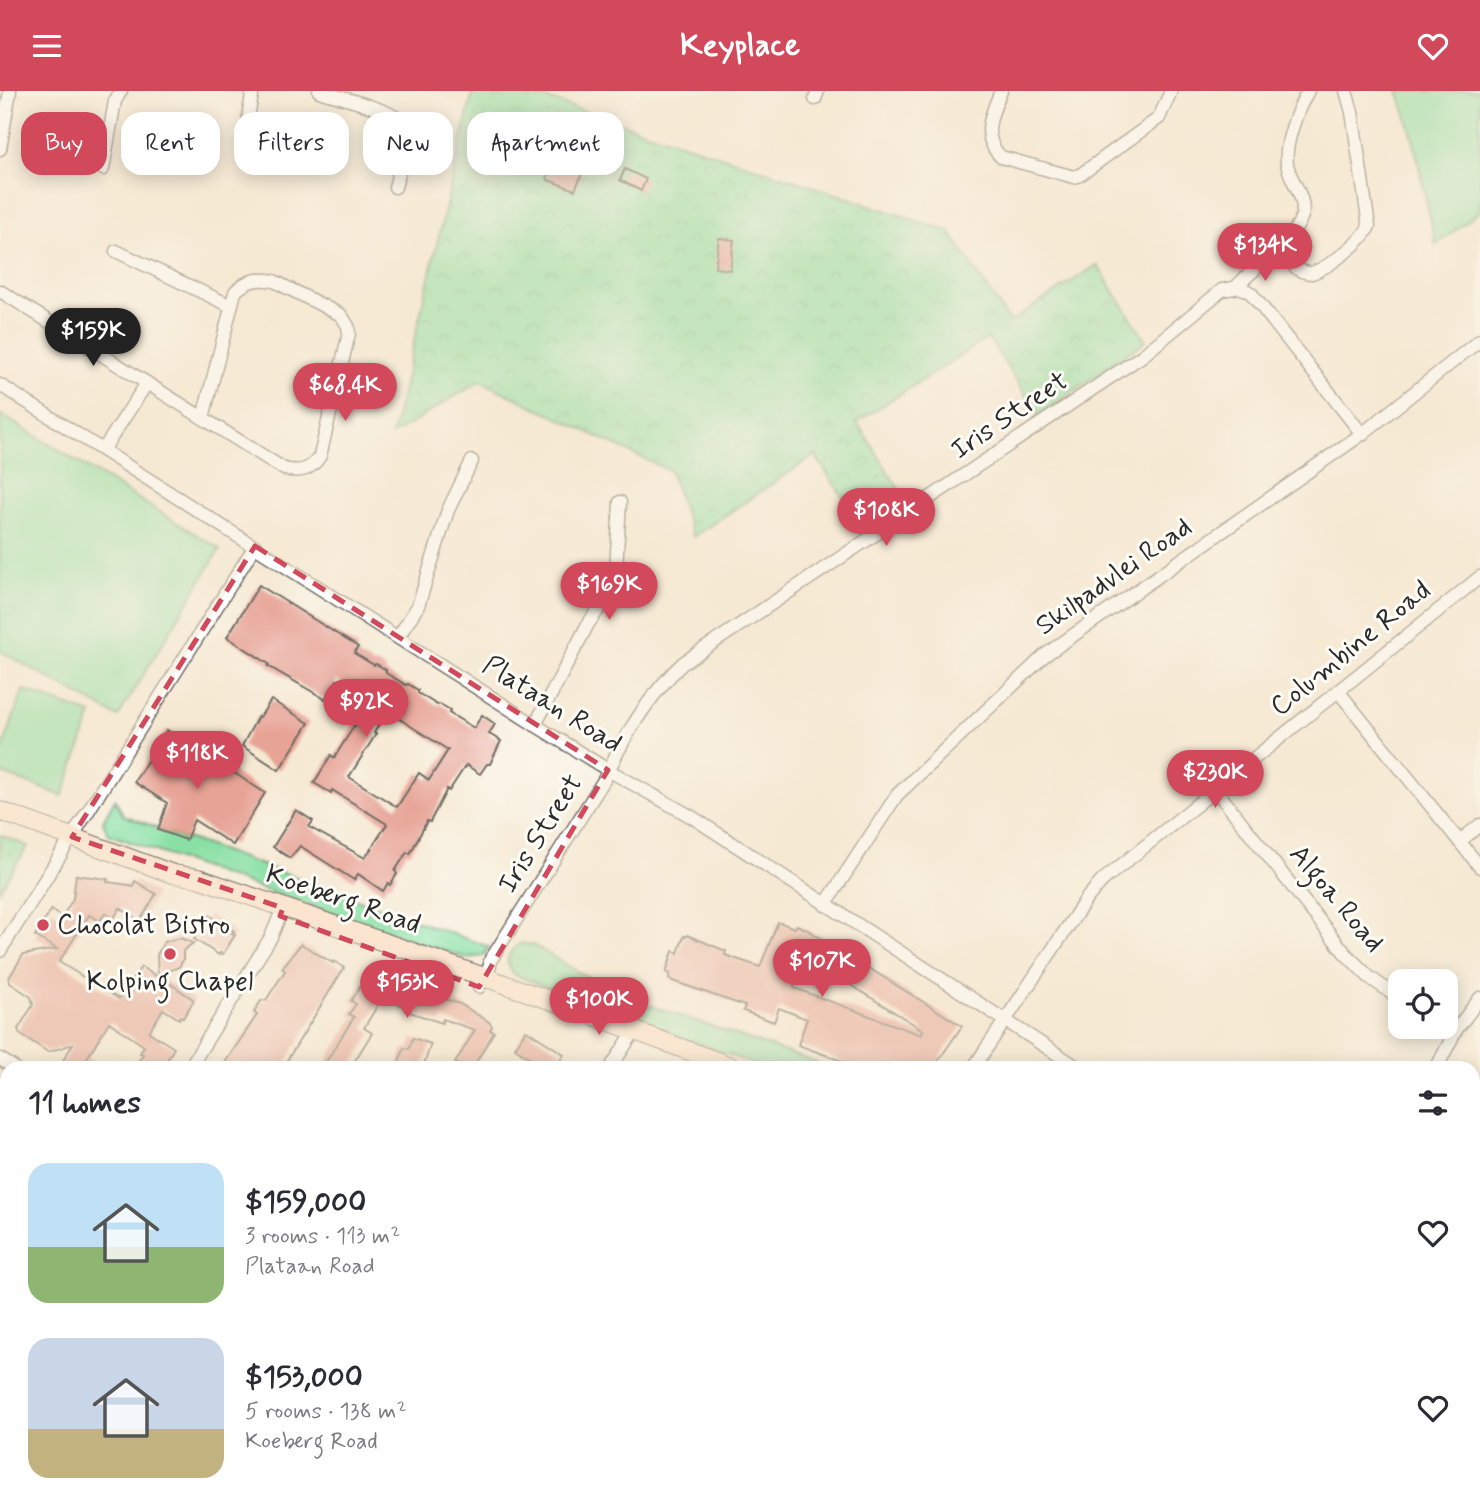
<!DOCTYPE html>
<html lang="en">
<head>
<meta charset="utf-8">
<style>
	:root { --surface:#fff; --page:#f7f7f7; --text:#2b2b33; --muted:#7c7c81; --accent:#d1495b }
	body { margin:0; font-family:Mynerve,sans-serif; background:var(--page); color:var(--text); height:100vh; display:flex; flex-direction:column; font-size:26px; white-space:nowrap }
	* { box-sizing:border-box; margin:0 }
	p { font-size:23px; color:var(--muted) }
	.icon { flex:none; width:38px; height:38px; fill:none; stroke:currentColor; stroke-width:2; stroke-linecap:round; stroke-linejoin:round }
	.map { position:relative; flex:1; overflow:hidden }
	.panel { position:absolute; left:0px; top:970px; width:1480px; height:450px; display:flex; flex-direction:column; background:var(--surface); border-radius:21px 21px 0 0; box-shadow:0 4px 18px #0003 }
	.panel>* { flex:none }
	.hud { position:absolute; left:21px; top:21px; width:700px; height:63px; display:flex; gap:14px }
	.buttons { position:absolute; left:1388px; top:878px; display:grid; gap:14px }
	.buttons a { display:grid; place-items:center; width:70px; height:70px; border-radius:14px; background:var(--surface); box-shadow:0 4px 18px #0003; font-size:35px }
	.price { position:absolute; translate:-50% -60px; padding:0 16px; border-radius:24px; background:var(--accent); color:#fff; font-size:23px; line-height:46px; filter:drop-shadow(0 2px 4px #0008) }
	.price::after { content:''; position:absolute; left:50%; top:42px; width:21px; height:16px; margin-left:-10px; background:inherit; clip-path:polygon(0 0,100% 0,50% 100%) }
	.price.on { background:#222; color:#fff }
	ul { padding:0; list-style:none }
	li { display:flex; align-items:center; gap:21px; height:175px; padding:0 28px }
	li span { display:grid; place-items:center; flex:none; width:196px; height:140px; border-radius:21px; color:#555 }
	li>.icon { margin-inline-start:auto }
	span .icon { width:84px; height:84px; fill:#fffc; stroke-width:1 }
	li b { font-size:30px }
	h2 { display:flex; justify-content:space-between; align-items:center; height:84px; padding:0 28px; font-size:30px }
	.pill { padding:0 24px; border-radius:21px; background:var(--surface); box-shadow:0 4px 18px #0003; font-size:24px; line-height:63px }
	.pill.on { background:var(--accent); color:#fff }
	header { display:flex; justify-content:space-between; align-items:center; height:91px; padding:0 28px; background:var(--accent); color:#fff; font-size:32px; font-weight:700 }
	.map>svg:first-child { display:block }
	.grass { fill:#89e0a4; stroke:#5a8668; stroke-width:2 }
	.park { fill:url(#park-crowns); stroke:#5a8668; stroke-width:2 }
	.building { fill:#e7a395; fill-rule:evenodd }
	.lines { fill:none; stroke-linecap:round; stroke-linejoin:round }
	.street-casing { stroke:#726e66; stroke-width:15 }
	.secondary-casing { stroke:#726e66; stroke-width:20 }
	.street { stroke:#fff; stroke-width:12 }
	.secondary { stroke:#fce5d0; stroke-width:18 }
	.marked { fill:none; stroke:#d1495b; stroke-width:5; stroke-dasharray:14 9; stroke-linejoin:round }
	.poi-dot { fill:#d1495b; stroke:#fdfcf7; stroke-width:2.5 }
	.labels { text-anchor:middle; dominant-baseline:central; stroke-width:6; stroke-linejoin:round; paint-order:stroke }
	.street-label { font-size:28px; fill:#2b2b2b; stroke:#fdfcf7 }
	.poi-label { font-size:28px; fill:#2b2b2b; stroke:#fdfcf7; text-anchor:start }
</style>
</head>
<body>
<header><svg class="icon" aria-label="menu" viewBox="0 0 24 24"><path d="M4 6h16M4 12h16M4 18h16"/></svg>Keyplace<svg class="icon" aria-label="heart" viewBox="0 0 24 24"><path d="M12 20l-8-8c-3-5 5-10 8-4 3-6 11-1 8 4z"/></svg></header>
<div class="map">
<svg width="1480" height="1418" viewBox="0 0 1480 1418">
	<defs>
		<pattern id="park-crowns" width="20" height="18" patternUnits="userSpaceOnUse" patternTransform="scale(1.75)"><rect width="20" height="18" fill="#89e0a4"/><path d="M2 6a3 3 0 1 1 6 0M12 15a3 3 0 1 1 6 0" fill="none" stroke="#76c08d"/></pattern>
	</defs>
	<rect width="100%" height="100%" fill="#fdfcf7"/>
	<filter id="ink" filterUnits="userSpaceOnUse"><feTurbulence type="fractalNoise" baseFrequency=".0143" numOctaves="2"/><feDisplacementMap in="SourceGraphic" scale="14" xChannelSelector="R" yChannelSelector="G"/><feConvolveMatrix kernelMatrix="1 2 1 2 8 2 1 2 1" color-interpolation-filters="sRGB"/></filter>
	<filter id="wash" filterUnits="userSpaceOnUse"><feTurbulence type="fractalNoise" baseFrequency=".00686" numOctaves="4" result="noise"/><feDisplacementMap in="SourceGraphic" scale="28" xChannelSelector="R" yChannelSelector="G"/><feGaussianBlur stdDeviation="1.57" result="paint"/><feColorMatrix in="noise" values="0 0 0 0 0 0 0 0 0 0 0 0 0 0 0 0 0 1.4 0 .05"/><feComposite in="paint" operator="in"/></filter>
	<g filter="url(#wash)">
		<rect width="100%" height="100%" fill="#f6e9d3"/>
		<g class="grass">
			<polygon points="1398,0 1480,0 1480,120 1436,154 1412,43"/>
			<polygon points="0,323 220,458 118,626 0,560"/>
			<polygon points="23,599 92,623 63,705 0,682 0,665"/>
			<polygon points="115,708 123,724 158,737 158,739 186,749 187,747 489,856 483,865 466,867 282,805 108,743 103,730"/>
			<path d="M522,852L533,854L614,902L829,976H761L515,884C502,873 508,858 522,852Z"/>
			<polygon points="705,1412 943,1412 939,1418 701,1418"/>
		</g>
		<g class="park">
			<polygon points="473,0 523,0 949,140 1010,231 1097,174 1146,250 1039,324 988,247 857,331 908,412 866,441 815,364 693,446 670,380 480,290 392,344"/>
			<polygon points="0,744 28,755 0,799"/>
			<polygon points="1480,1306 1480,1418 1444,1418 1446,1412 1474,1412 1474,1326"/>
		</g>
		<g id="blocks">
			<g class="building">
				<polygon points="556,68 583,81 575,99 548,89 547,86"/>
				<polygon points="625,78 646,88 641,100 620,89"/>
				<polygon points="719,147 734,149 730,179 715,177"/>
				<path d="M259,494L358,556L354,562L374,574L376,573L386,579V582L406,594L408,593L418,599V602L437,614L440,613L450,619L449,622L474,637L482,624L495,633L489,643L501,650L490,673H487L480,683L466,674L449,700L447,698L430,731L427,730L410,763L407,761L395,780L397,783L390,794L388,792L383,800L358,783L354,789L300,755L290,767L273,756L296,719L313,730L309,736L365,767L387,733L332,699L331,702L314,692L331,664L334,667L370,610L337,589L325,608L268,575L269,573L227,546ZM387,620L448,659L429,689L419,682L397,716L349,686L376,643L374,642Z"/>
				<polygon points="271,609 309,632 279,679 242,655 258,625 260,626"/>
				<polygon points="167,639 211,667 212,665 223,672 222,674 265,702 233,754 194,729 186,749 158,739 167,712 134,691"/>
				<polygon points="76,784 108,788 107,791 129,794 133,795 135,790 156,803 140,830 120,817 114,827 105,822 100,830 89,824 59,871 119,908 141,876 158,886 157,864 164,851 180,847 193,852 183,860 183,869 179,876 158,884 194,909 183,927 180,925 179,928 163,918 149,941 174,957 163,976 134,976 143,963 140,962 144,955 109,931 87,967 102,976 59,976 73,953 48,961 20,943 18,938 33,914 31,906 10,892 9,887 23,864 57,858 35,845 51,819 62,826 73,808"/>
				<polygon points="209,824 234,840 232,842 235,844 223,863 220,862 219,864 194,848"/>
				<path d="M778,831L795,837L797,834L806,838L962,935L934,976H861L842,970L798,954L807,928L779,917L774,931L743,920L745,915L673,890L669,888L670,883L666,881L673,860L678,862L684,845L686,846L687,844L726,860L725,864L760,876ZM804,865L923,939L921,944L794,897Z"/>
				<polygon points="301,853 333,872 334,870 344,877 283,976 222,976 257,924 254,921 261,910 266,909 285,880 282,877"/>
				<polygon points="373,883 401,900 403,894 460,913 489,931 492,935 490,939 494,941 473,976 463,976 455,972 475,939 443,928 442,932 430,928 407,920 408,916 382,907 364,937 372,942 351,976 335,976 326,971 354,926 349,923 356,913 351,910 363,891 367,894"/>
				<polygon points="526,939 564,963 560,969 572,976 531,976 535,970 515,957"/>
				<polygon points="413,947 431,953 423,976 397,976 404,957 409,958"/>
			</g>
		</g>
	</g>
	<g filter="url(#ink)">
		<use href="#blocks" fill-opacity="0" stroke="#726e66" stroke-width="2"/>
		<g class="lines">
			<defs>
				<g id="street">
					<path d="M253,0C246,34 244,40 273,61"/>
					<path d="M319,0C338,6 384,17 398,28C406,34 408,44 407,53L395,96"/>
					<path d="M1001,0C991,24 980,45 1001,66L1074,86L1080,84L1159,27L1171,0"/>
					<polyline points="815,8 818,0"/>
					<polyline points="0,58 10,0"/>
					<polyline points="103,78 115,10 121,0"/>
					<path d="M1280,157C1289,169 1295,182 1312,182C1329,176 1362,151 1369,135L1352,21L1346,0"/>
					<polyline points="116,160 231,215"/>
					<path d="M1236,196C1256,174 1291,155 1302,125C1307,107 1290,90 1287,73C1284,53 1298,17 1308,0"/>
					<path d="M0,200L284,378C300,382 311,379 320,365L349,242L348,235L341,224L274,190C258,187 246,189 235,201L203,327"/>
					<polyline points="0,294 535,634 608,679 692,726 1077,976"/>
					<polyline points="103,359 147,292"/>
					<polyline points="398,546 418,515 448,419 472,370"/>
					<polyline points="1338,600 1480,776"/>
					<polyline points="535,634 588,533 615,495 620,411"/>
					<polyline points="1215,698 1345,862 1369,886 1400,908"/>
					<polyline points="1460,750 1480,734"/>
					<polyline points="825,814 897,704 1045,564 1362,343 1480,249"/>
					<polyline points="0,860 255,455"/>
					<path d="M479,896L490,875V870L604,689C623,647 649,604 683,572L1142,265L1222,199L1240,196L1251,202L1362,343"/>
					<polyline points="0,968 13,976"/>
					<polyline points="190,976 271,846 283,817"/>
					<polyline points="611,976 635,939"/>
					<polyline points="974,976 1087,807 1103,789 1480,486"/>
					<polyline points="1437,976 1456,939 1480,907"/>
					<polyline points="1474,1117 1480,1118"/>
					<polyline points="0,1279 7,1268"/>
					<polyline points="0,1285 7,1292"/>
					<polyline points="136,1412 142,1418"/>
					<polyline points="87,1418 92,1412"/>
					<polyline points="683,1418 687,1412"/>
				</g>
				<g id="secondary">
					<path d="M0,720L173,783L198,787C377,849 555,909 732,976"/>
					<polyline points="1474,1227 1480,1228"/>
					<polyline points="1146,1412 1149,1418"/>
					<polyline points="951,1418 955,1412"/>
				</g>
			</defs>
			<use href="#street" class="street-casing"/>
			<use href="#secondary" class="secondary-casing"/>
			<use href="#street" class="street"/>
			<use href="#secondary" class="secondary"/>
		</g>
	</g>
	<path d="M0 0H1480V1418H0ZM255,455L608,679L479,896L280,825L283,817L72,746Z" fill="#f6e9d3" fill-opacity=".55" fill-rule="evenodd"/>
	<path class="marked" d="M255,455L608,679L479,896L280,825L283,817L72,746Z"/>
	<g class="poi-dot">
		<circle cx="43" cy="834" r="7"/>
		<circle cx="170" cy="863" r="7"/>
	</g>
	<g class="labels">
		<g class="street-label">
			<text transform="translate(1010 325) rotate(-34)">Iris Street</text>
			<text transform="translate(1114 486) rotate(-35)">Skilpadvlei Road</text>
			<text transform="translate(1351 558) rotate(-39)">Columbine Road</text>
			<text transform="translate(552 614) rotate(32)">Plataan Road</text>
			<text transform="translate(541 743) rotate(-58)">Iris Street</text>
			<text transform="translate(1336 808) rotate(50)">Algoa Road</text>
			<text transform="translate(343 809) rotate(19)">Koeberg Road</text>
		</g>
		<g class="poi-label">
			<text x="57" y="834">Chocolat Bistro</text>
			<text x="170" y="891" text-anchor="middle">Kolping Chapel</text>
		</g>
	</g>
</svg>
<div class="buttons">
<a><svg class="icon" aria-label="locate" viewBox="0 0 24 24"><circle cx="12" cy="12" r="6"/><path d="M12 2v4M12 18v4M2 12h4M18 12h4"/></svg></a>
</div>
<b class="price" style="left:1265px;top:192px">$134K</b>
<b class="price on" style="left:93px;top:277px">$159K</b>
<b class="price" style="left:345px;top:332px">$68.4K</b>
<b class="price" style="left:886px;top:457px">$108K</b>
<b class="price" style="left:609px;top:531px">$169K</b>
<b class="price" style="left:366px;top:648px">$92K</b>
<b class="price" style="left:197px;top:700px">$118K</b>
<b class="price" style="left:1215px;top:719px">$230K</b>
<b class="price" style="left:822px;top:908px">$107K</b>
<b class="price" style="left:407px;top:929px">$153K</b>
<b class="price" style="left:599px;top:946px">$100K</b>
<div class="hud">
<a class="pill on">Buy</a>
<a class="pill">Rent</a>
<a class="pill">Filters</a>
<a class="pill">New</a>
<a class="pill">Apartment</a>
</div>
<section class="panel">
<h2>11 homes<svg class="icon" aria-label="filters" viewBox="0 0 24 24"><path d="M4 7h16M4 17h16"/><circle cx="9" cy="7" r="2"/><circle cx="15" cy="17" r="2"/></svg></h2>
<ul>
<li><span style="background:linear-gradient(#bfe0f5 60%,#8fb573 0)"><svg class="icon" aria-label="home" viewBox="0 0 24 24"><path d="M3 11l9-7 9 7M6 9v11h12V9"/></svg></span><div><b>$159,000</b><p>3 rooms · 113 m²</p><p>Plataan Road</p></div><svg class="icon" aria-label="heart" viewBox="0 0 24 24"><path d="M12 20l-8-8c-3-5 5-10 8-4 3-6 11-1 8 4z"/></svg></li>
<li><span style="background:linear-gradient(#c9d6e8 65%,#c2b280 0)"><svg class="icon" aria-label="home" viewBox="0 0 24 24"><path d="M3 11l9-7 9 7M6 9v11h12V9"/></svg></span><div><b>$153,000</b><p>5 rooms · 138 m²</p><p>Koeberg Road</p></div><svg class="icon" aria-label="heart" viewBox="0 0 24 24"><path d="M12 20l-8-8c-3-5 5-10 8-4 3-6 11-1 8 4z"/></svg></li>
</ul>
</section>
</div>
</body>
</html>
